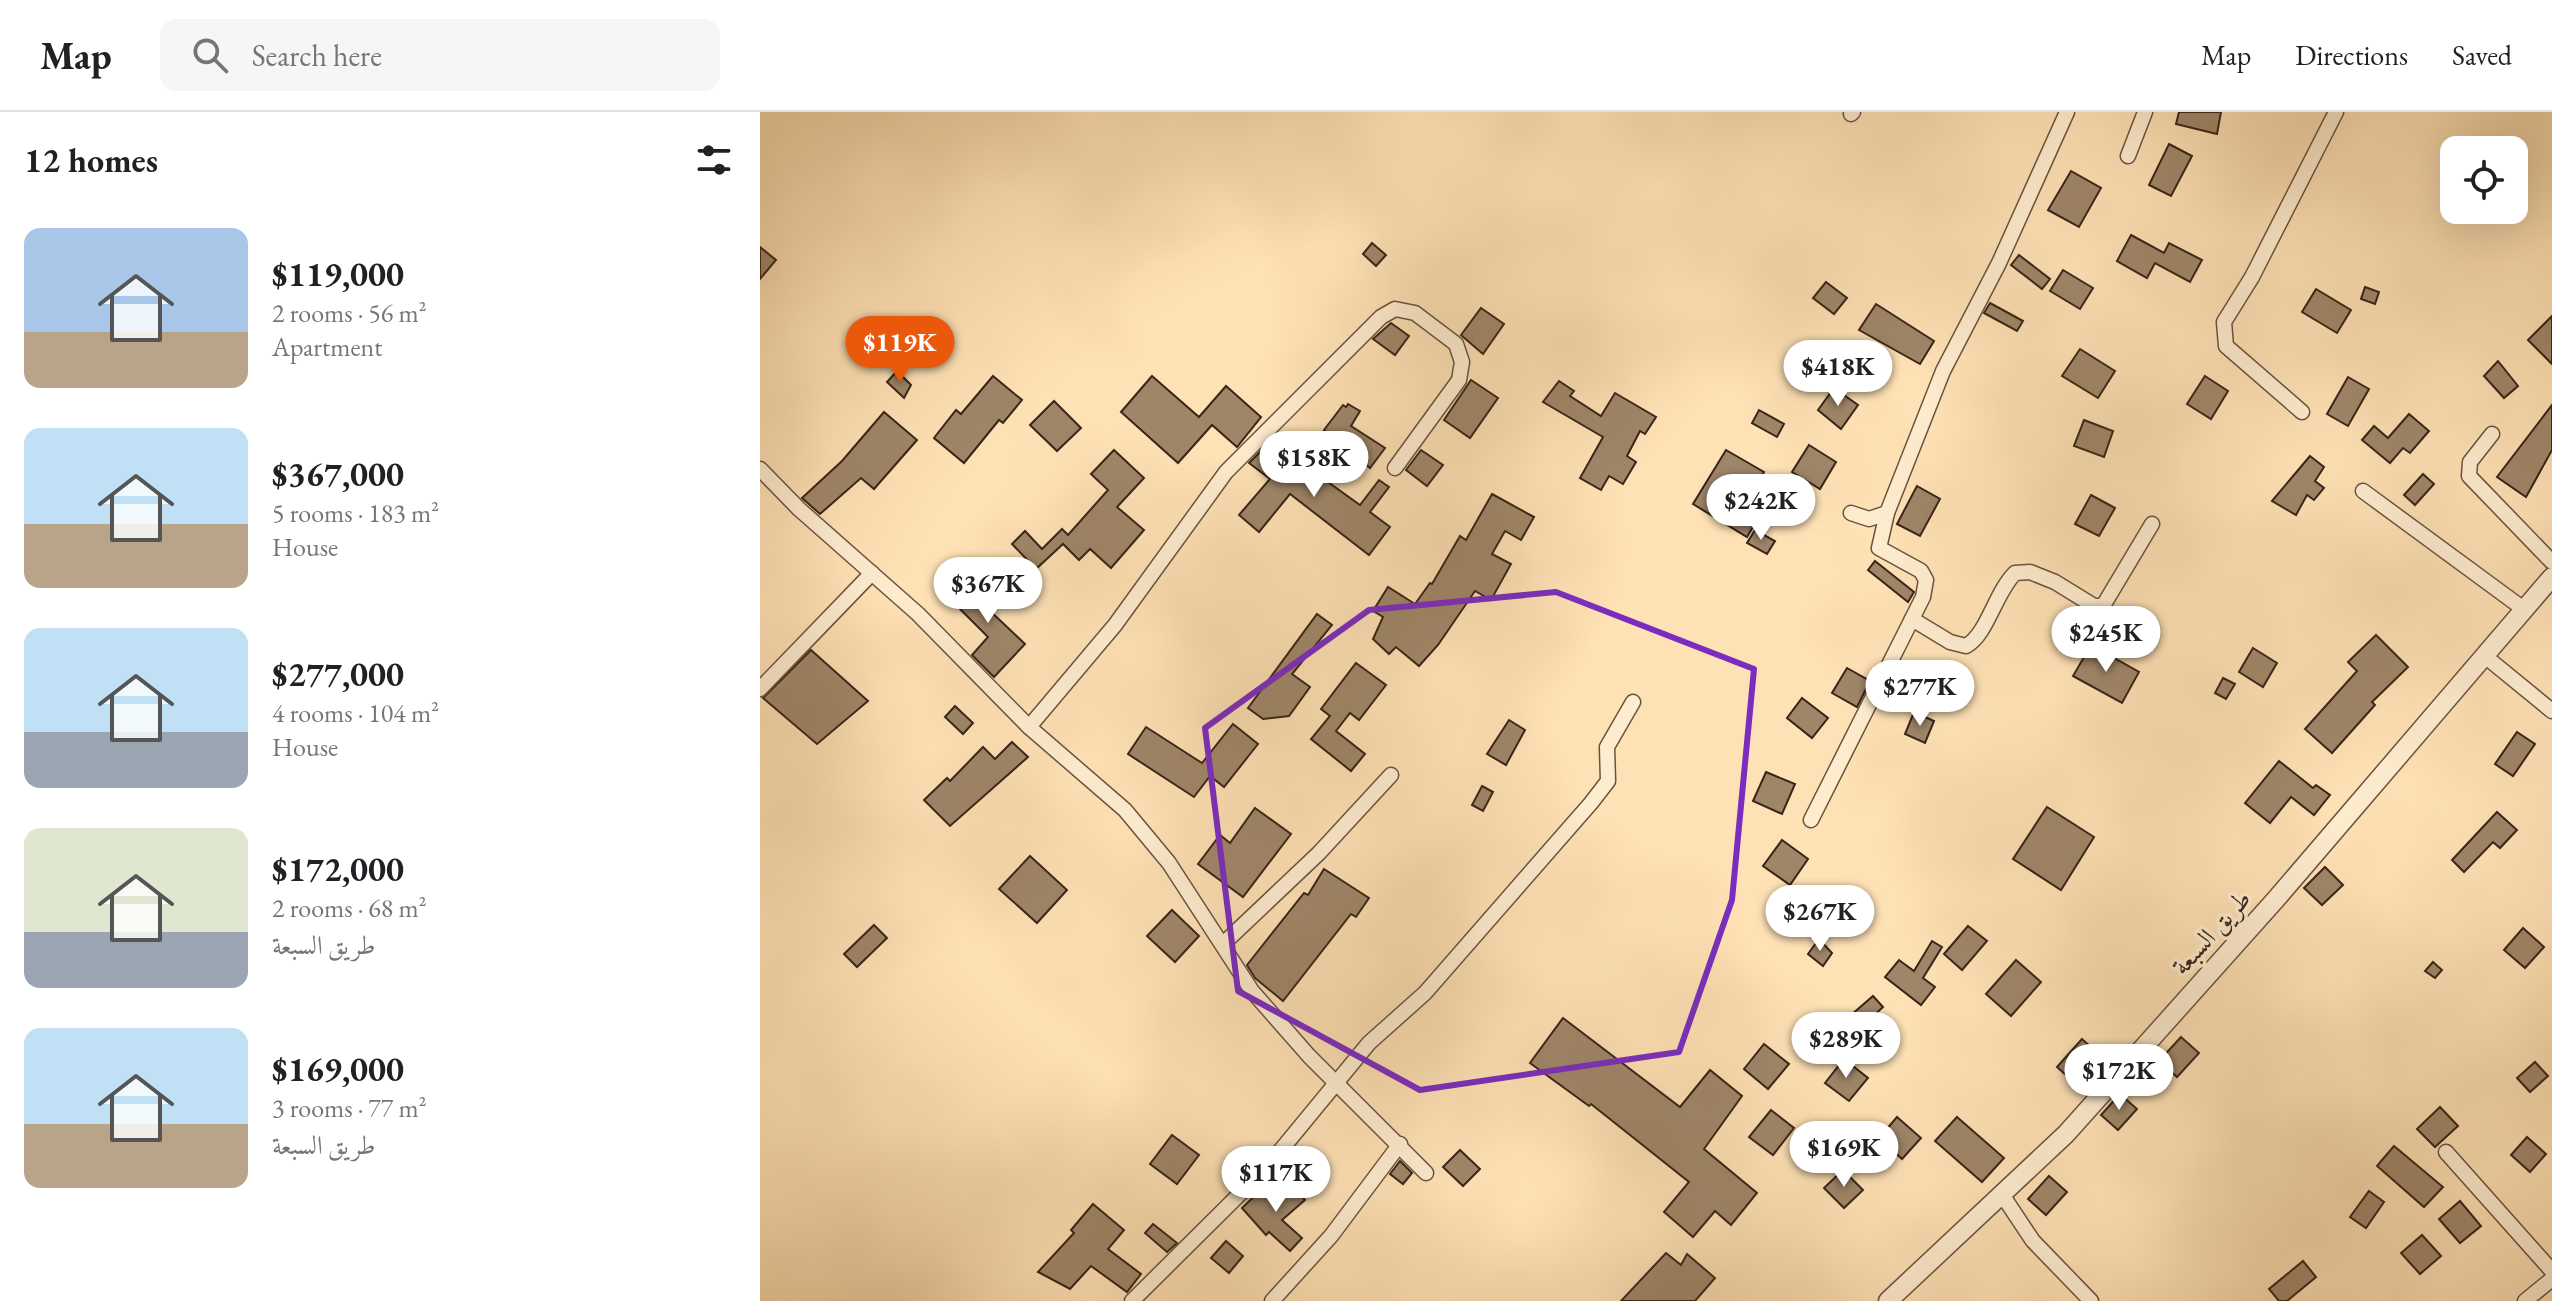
<!DOCTYPE html>
<html lang="en">
<head>
<meta charset="utf-8">
<style>
	:root { --surface:#fff; --page:#f6f6f6; --text:#202124; --muted:#757577; --line:#e0e0e0; --accent:#ea580c }
	body { margin:0; font-family:"EB Garamond",Amiri,serif; background:var(--page); color:var(--text); height:100vh; display:flex; flex-direction:column; font-size:30px; white-space:nowrap }
	* { box-sizing:border-box; margin:0 }
	p { font-size:26px; color:var(--muted) }
	.icon { flex:none; width:44px; height:44px; fill:none; stroke:currentColor; stroke-width:2; stroke-linecap:round; stroke-linejoin:round }
	.map { position:relative; flex:1; overflow:hidden }
	.details { display:flex; flex-direction:column; background:var(--surface); width:760px }
	.details>* { flex:none }
	.fabs { position:absolute; left:1680px; top:24px; display:grid; gap:16px }
	.fabs a { display:grid; place-items:center; width:88px; height:88px; border-radius:16px; background:var(--surface); box-shadow:0 8px 32px #0002; font-size:40px }
	.price { position:absolute; translate:-50% -68px; padding:0 18px; border-radius:28px; background:#fff; color:#222; font-size:26px; line-height:52px; filter:drop-shadow(0 2px 4px #0008) }
	.price::after { content:''; position:absolute; left:50%; top:48px; width:24px; height:18px; margin-left:-12px; background:inherit; clip-path:polygon(0 0,100% 0,50% 100%) }
	.price.current { background:var(--accent); color:#fff }
	ul { padding:0; list-style:none }
	li { display:flex; align-items:center; gap:24px; height:200px; padding:0 24px }
	li span { display:grid; place-items:center; flex:none; width:224px; height:160px; border-radius:16px; color:#555 }
	li>.icon { margin-inline-start:auto }
	span .icon { width:96px; height:96px; fill:#fffc; stroke-width:1 }
	li b { font-size:34px }
	h2 { display:flex; justify-content:space-between; align-items:center; height:96px; padding:0 24px; font-size:34px }
	header { display:flex; align-items:center; gap:48px; box-sizing:border-box; height:112px; padding:0 40px; background:var(--surface); border-bottom:2px solid var(--line) }
	header strong { font-size:38px }
	nav { display:flex; gap:44px; margin-inline-start:auto; font-size:28px }
	.search { width:560px; height:72px; background:var(--page); display:flex; align-items:center; gap:20px; box-sizing:border-box; padding:0 28px; border-radius:16px; color:var(--muted); font-size:30px }
	main { display:flex; flex:1; min-height:0 }
	.map>svg:first-child { display:block }
	.building { fill:#9f8669; stroke:#392417; stroke-width:2 }
	.lines { fill:none; stroke-linecap:round; stroke-linejoin:round }
	.minor-casing { stroke:#6a533e; stroke-width:17 }
	.tertiary-casing { stroke:#6a533e; stroke-width:21 }
	.minor { stroke:#feeccf; stroke-width:14 }
	.tertiary { stroke:#feeccf; stroke-width:18 }
	.marked { fill:none; stroke:#7b2cbf; stroke-width:6; stroke-linejoin:round }
	.labels { text-anchor:middle; dominant-baseline:central; stroke-width:7; stroke-linejoin:round; paint-order:stroke }
	.street-label { font-size:26px; fill:#392417; stroke:#feeccf }
</style>
</head>
<body>
<header>
<strong>Map</strong>
<div class="search"><svg class="icon" aria-label="search" viewBox="0 0 24 24"><circle cx="10" cy="10" r="6"/><path d="M15 15l6 6"/></svg>Search here</div>
<nav><a>Map</a><a>Directions</a><a>Saved</a></nav>
</header>
<main>
<section class="details">
<h2>12 homes<svg class="icon" aria-label="filters" viewBox="0 0 24 24"><path d="M4 7h16M4 17h16"/><circle cx="9" cy="7" r="2"/><circle cx="15" cy="17" r="2"/></svg></h2>
<ul>
<li><span style="background:linear-gradient(#a9c7e8 65%,#b9a48a 0)"><svg class="icon" aria-label="home" viewBox="0 0 24 24"><path d="M3 11l9-7 9 7M6 9v11h12V9"/></svg></span><div><b>$119,000</b><p>2 rooms · 56 m²</p><p>Apartment</p></div></li>
<li><span style="background:linear-gradient(#bfe0f5 60%,#b9a48a 0)"><svg class="icon" aria-label="home" viewBox="0 0 24 24"><path d="M3 11l9-7 9 7M6 9v11h12V9"/></svg></span><div><b>$367,000</b><p>5 rooms · 183 m²</p><p>House</p></div></li>
<li><span style="background:linear-gradient(#bfe0f5 65%,#9aa5b1 0)"><svg class="icon" aria-label="home" viewBox="0 0 24 24"><path d="M3 11l9-7 9 7M6 9v11h12V9"/></svg></span><div><b>$277,000</b><p>4 rooms · 104 m²</p><p>House</p></div></li>
<li><span style="background:linear-gradient(#dfe7d0 65%,#9aa5b1 0)"><svg class="icon" aria-label="home" viewBox="0 0 24 24"><path d="M3 11l9-7 9 7M6 9v11h12V9"/></svg></span><div><b>$172,000</b><p>2 rooms · 68 m²</p><p>طريق السبعة</p></div></li>
<li><span style="background:linear-gradient(#bfe0f5 60%,#b9a48a 0)"><svg class="icon" aria-label="home" viewBox="0 0 24 24"><path d="M3 11l9-7 9 7M6 9v11h12V9"/></svg></span><div><b>$169,000</b><p>3 rooms · 77 m²</p><p>طريق السبعة</p></div></li>
</ul>
</section>
<div class="map">
<svg width="1792" height="1189" viewBox="0 0 1792 1189">
	<rect width="100%" height="100%" fill="#fee1b5"/>
	<filter id="stains"><feTurbulence type="fractalNoise" baseFrequency=".0025" numOctaves="4"/><feColorMatrix values="0 0 0 0 .2 0 0 0 0 .09 0 0 0 0 .02 0 0 0 .5 -.17"/></filter>
	<radialGradient id="worn" r=".72"><stop offset=".6" stop-color="#630" stop-opacity="0"/><stop offset="1" stop-color="#630" stop-opacity=".3"/></radialGradient>
	<g class="building">
		<polygon points="1419,0 1461,0 1457,22 1416,12"/>
		<polygon points="1409,32 1432,44 1411,84 1389,73"/>
		<polygon points="1311,59 1341,76 1319,115 1288,98"/>
		<polygon points="1371,123 1404,141 1409,131 1442,148 1430,170 1395,151 1387,166 1357,149"/>
		<polygon points="612,131 626,143 616,154 603,142"/>
		<polygon points="0,135 16,148 0,167"/>
		<polygon points="1259,143 1290,167 1282,177 1251,153"/>
		<polygon points="1303,158 1333,176 1320,197 1290,179"/>
		<polygon points="1066,170 1087,186 1074,202 1053,186"/>
		<polygon points="1605,175 1619,180 1615,192 1601,187"/>
		<polygon points="1556,177 1591,198 1577,221 1542,200"/>
		<polygon points="1230,191 1263,209 1257,219 1224,201"/>
		<polygon points="1116,192 1174,229 1160,252 1099,218"/>
		<polygon points="721,196 744,212 723,242 701,223"/>
		<polygon points="1792,204 1792,252 1768,228"/>
		<polygon points="631,211 649,224 635,243 613,227"/>
		<polygon points="1320,237 1355,259 1338,286 1302,264"/>
		<polygon points="1738,249 1758,274 1744,286 1724,264"/>
		<polygon points="137,259 151,273 144,286 127,270"/>
		<polygon points="233,264 262,288 243,311 239,308 204,351 174,326 196,298 201,302"/>
		<polygon points="392,264 439,305 466,274 501,305 477,335 452,313 418,351 361,300"/>
		<polygon points="1445,264 1468,279 1451,307 1427,292"/>
		<polygon points="1588,265 1609,277 1588,314 1567,302"/>
		<polygon points="711,268 738,286 710,326 684,308"/>
		<polygon points="799,269 814,279 810,284 841,304 855,281 896,305 885,322 880,319 867,344 876,350 863,372 849,364 841,378 820,366 843,325 783,290"/>
		<polygon points="1074,276 1098,293 1081,317 1058,298"/>
		<polygon points="294,289 321,316 297,339 270,313"/>
		<polygon points="588,292 600,299 591,314 625,336 610,356 564,318 583,293 586,295"/>
		<polygon points="1792,293 1792,338 1766,385 1737,365"/>
		<polygon points="999,298 1024,312 1017,325 992,311"/>
		<polygon points="124,300 157,328 114,377 101,366 60,402 42,386 82,349"/>
		<polygon points="1649,302 1669,319 1650,341 1643,336 1630,351 1602,328 1614,314 1628,326"/>
		<polygon points="1324,308 1353,319 1344,345 1314,334"/>
		<polygon points="511,329 600,393 619,368 629,375 610,400 630,415 609,443 530,382 499,420 479,403 510,367 489,351"/>
		<polygon points="1049,333 1076,350 1060,377 1032,360"/>
		<polygon points="354,338 384,366 357,395 384,418 351,456 330,437 319,448 303,432 276,457 252,432 265,419 282,437 302,417 308,423 348,378 331,362"/>
		<polygon points="661,338 683,353 667,374 646,358"/>
		<polygon points="966,338 1004,360 985,391 1001,401 987,425 933,392"/>
		<polygon points="1550,344 1564,355 1555,369 1564,376 1554,388 1547,383 1536,403 1512,389"/>
		<polygon points="1663,362 1674,372 1655,393 1644,383"/>
		<polygon points="1157,374 1180,387 1160,424 1137,412"/>
		<polygon points="732,382 774,405 761,428 745,419 732,442 751,452 731,488 715,479 678,533 659,554 636,535 629,542 613,527 623,505 613,499 628,475 655,492 670,471 672,472 700,424 706,428"/>
		<polygon points="1331,383 1355,396 1339,424 1315,412"/>
		<polygon points="995,418 1015,429 1007,442 987,431"/>
		<polygon points="1115,449 1154,480 1148,490 1108,458"/>
		<polygon points="219,461 242,483 228,497 265,532 234,565 212,543 228,525 191,488"/>
		<polygon points="557,502 572,513 532,562 550,575 529,604 503,607 488,596"/>
		<polygon points="1616,523 1648,555 1612,590 1615,593 1572,641 1545,617 1597,559 1588,550"/>
		<polygon points="1331,533 1379,560 1362,591 1313,564"/>
		<polygon points="1493,536 1517,551 1503,575 1479,560"/>
		<polygon points="51,538 108,589 57,632 3,586"/>
		<polygon points="596,551 626,573 599,608 590,601 576,619 605,642 591,659 551,627 570,604 561,597"/>
		<polygon points="1170,551 1192,568 1174,590 1152,572"/>
		<polygon points="1087,556 1110,569 1097,595 1072,581"/>
		<polygon points="1463,566 1475,572 1466,587 1455,581"/>
		<polygon points="1042,586 1068,606 1052,626 1027,606"/>
		<polygon points="195,594 213,611 203,622 185,605"/>
		<polygon points="1154,600 1174,609 1165,631 1145,622"/>
		<polygon points="749,608 765,618 746,653 727,642"/>
		<polygon points="473,612 498,632 464,675 450,664 434,685 368,642 386,615 442,651"/>
		<polygon points="1757,620 1775,632 1753,664 1735,652"/>
		<polygon points="252,630 268,645 190,714 164,688 187,666 190,669 223,635 235,647"/>
		<polygon points="1519,649 1553,676 1556,673 1570,683 1554,703 1531,685 1510,711 1485,691"/>
		<polygon points="1006,660 1035,672 1022,702 993,689"/>
		<polygon points="722,674 733,680 723,699 712,693"/>
		<polygon points="1287,695 1334,725 1301,778 1253,747"/>
		<polygon points="495,696 531,722 483,785 438,752 460,723 470,731"/>
		<polygon points="1737,700 1757,718 1740,736 1733,730 1704,760 1692,748"/>
		<polygon points="1022,728 1048,747 1030,773 1003,754"/>
		<polygon points="270,744 307,778 277,811 239,777"/>
		<polygon points="1565,755 1583,773 1562,793 1544,776"/>
		<polygon points="564,757 609,786 596,805 591,802 523,889 495,866 487,853 544,781 548,783"/>
		<polygon points="412,798 439,824 415,850 387,824"/>
		<polygon points="114,813 127,826 97,855 84,842"/>
		<polygon points="1208,814 1227,829 1202,858 1184,842"/>
		<polygon points="1763,816 1784,835 1765,856 1744,838"/>
		<polygon points="1059,827 1072,841 1063,854 1048,842"/>
		<polygon points="1172,829 1182,835 1163,866 1175,875 1161,893 1125,865 1139,848 1154,859"/>
		<polygon points="1256,848 1281,870 1251,904 1226,882"/>
		<polygon points="1673,850 1682,858 1675,866 1665,859"/>
		<polygon points="1113,884 1123,895 1102,915 1091,903"/>
		<polygon points="803,906 920,995 950,958 982,984 944,1037 997,1081 971,1113 955,1099 933,1125 904,1100 929,1070 831,992 829,994 770,951"/>
		<polygon points="1421,925 1439,941 1417,965 1399,949"/>
		<polygon points="1322,927 1345,948 1320,976 1297,955"/>
		<polygon points="1004,932 1029,952 1008,977 984,957"/>
		<polygon points="1084,947 1108,966 1089,989 1065,971"/>
		<polygon points="1775,950 1788,964 1770,980 1757,966"/>
		<polygon points="1360,982 1377,997 1358,1018 1341,1003"/>
		<polygon points="1680,995 1698,1014 1675,1035 1657,1017"/>
		<polygon points="1011,998 1034,1016 1013,1043 989,1025"/>
		<polygon points="1137,1005 1161,1026 1142,1047 1119,1026"/>
		<polygon points="1197,1005 1244,1046 1222,1070 1175,1029"/>
		<polygon points="412,1023 439,1043 417,1072 390,1052"/>
		<polygon points="1767,1025 1786,1042 1770,1060 1751,1043"/>
		<polygon points="1634,1034 1683,1075 1664,1095 1617,1054"/>
		<polygon points="700,1038 720,1057 703,1074 683,1055"/>
		<polygon points="640,1049 652,1061 643,1072 630,1062"/>
		<polygon points="1083,1058 1103,1078 1084,1096 1064,1076"/>
		<polygon points="1289,1064 1307,1080 1286,1103 1268,1087"/>
		<polygon points="530,1071 545,1088 522,1108 542,1126 530,1139 509,1120 506,1123 482,1096 502,1077 511,1087"/>
		<polygon points="1609,1079 1624,1090 1606,1116 1590,1105"/>
		<polygon points="1700,1089 1721,1114 1700,1131 1679,1107"/>
		<polygon points="333,1092 364,1118 348,1137 381,1162 367,1180 331,1154 310,1177 278,1160 314,1121 311,1118"/>
		<polygon points="393,1112 417,1131 407,1140 385,1121"/>
		<polygon points="1662,1123 1681,1144 1660,1162 1641,1141"/>
		<polygon points="466,1129 483,1144 469,1161 451,1146"/>
		<polygon points="906,1141 921,1153 927,1142 955,1166 935,1189 861,1189"/>
		<polygon points="1543,1149 1556,1165 1527,1189 1519,1189 1509,1177"/>
	</g>
	<g class="lines">
		<defs>
			<g id="minor">
				<polyline points="1091,2 1093,0"/>
				<polyline points="1368,44 1385,0"/>
				<polyline points="1542,300 1466,234 1464,210 1492,165 1576,0"/>
				<polyline points="1732,322 1710,350 1709,364 1792,450"/>
				<polyline points="0,357 39,397 158,502 269,615 365,698 409,751 492,879 549,944 666,1061"/>
				<polyline points="1603,379 1765,498"/>
				<polyline points="1091,401 1109,407 1127,401 1183,259 1239,151 1307,0"/>
				<path d="M1152,507L1190,530L1206,534C1227,523 1235,481 1255,461L1270,460L1295,470L1334,494H1343L1392,412"/>
				<polyline points="1726,545 1792,599"/>
				<polyline points="0,577 112,461"/>
				<polyline points="269,615 355,513 466,360 621,205 635,197 655,201 696,232 702,250 699,268 635,356"/>
				<polyline points="1051,708 1163,485 1166,468 1161,459 1119,436 1127,401"/>
				<polyline points="463,832 559,741 631,663"/>
				<polyline points="1686,1040 1792,1159"/>
				<polyline points="1243,1084 1273,1129 1331,1189"/>
				<polyline points="372,1189 507,1055 609,931 665,881 831,691 848,669 847,635 873,590"/>
				<polyline points="512,1189 571,1124 640,1032"/>
				<polyline points="1765,1189 1792,1167"/>
			</g>
			<polyline id="tertiary" points="1128,1189 1306,1022 1517,786 1792,465"/>
		</defs>
		<use href="#minor" class="minor-casing"/>
		<use href="#tertiary" class="tertiary-casing"/>
		<use href="#minor" class="minor"/>
		<use href="#tertiary" class="tertiary"/>
	</g>
	<path class="marked" d="M796,480L994,557L972,788L919,940L660,978L478,879L445,616L609,498Z"/>
	<g class="labels">
		<g class="street-label">
			<text transform="translate(1451 820) rotate(-48)">طريق السبعة</text>
		</g>
	</g>
	<rect width="100%" height="100%" filter="url(#stains)"/>
	<rect width="100%" height="100%" fill="url(#worn)"/>
</svg>
<div class="fabs">
<a><svg class="icon" aria-label="locate" viewBox="0 0 24 24"><circle cx="12" cy="12" r="6"/><path d="M12 2v4M12 18v4M2 12h4M18 12h4"/></svg></a>
</div>
<b class="price current" style="left:140px;top:272px">$119K</b>
<b class="price" style="left:1078px;top:296px">$418K</b>
<b class="price" style="left:554px;top:387px">$158K</b>
<b class="price" style="left:1001px;top:430px">$242K</b>
<b class="price" style="left:228px;top:513px">$367K</b>
<b class="price" style="left:1346px;top:562px">$245K</b>
<b class="price" style="left:1160px;top:616px">$277K</b>
<b class="price" style="left:1060px;top:841px">$267K</b>
<b class="price" style="left:1086px;top:968px">$289K</b>
<b class="price" style="left:1359px;top:1000px">$172K</b>
<b class="price" style="left:1084px;top:1077px">$169K</b>
<b class="price" style="left:516px;top:1102px">$117K</b>
</div>
</main>
</body>
</html>
